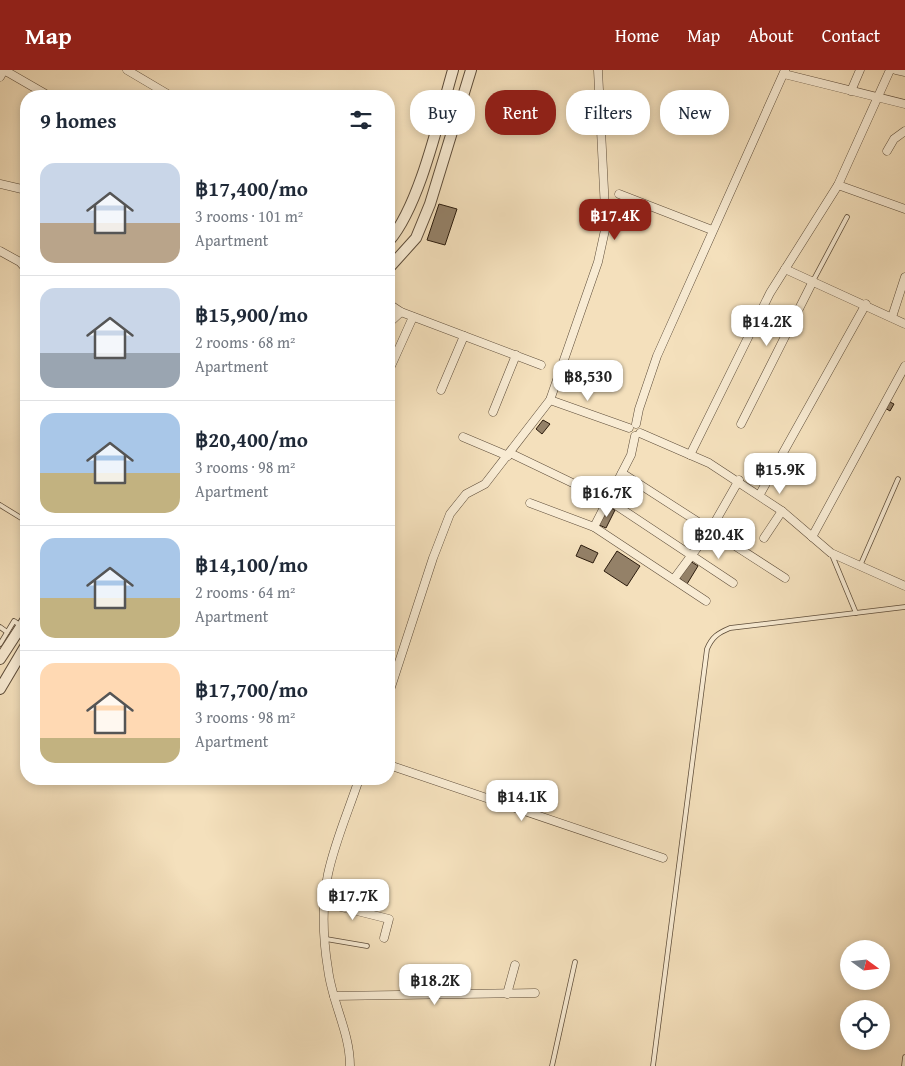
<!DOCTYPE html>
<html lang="en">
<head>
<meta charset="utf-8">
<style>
	:root { --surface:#fff; --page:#f2f2f3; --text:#1f2937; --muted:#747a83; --line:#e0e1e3; --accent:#8f2418 }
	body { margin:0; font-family:"Gentium Book Plus",serif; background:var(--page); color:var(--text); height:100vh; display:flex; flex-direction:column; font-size:19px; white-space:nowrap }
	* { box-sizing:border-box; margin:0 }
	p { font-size:16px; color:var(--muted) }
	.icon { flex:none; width:28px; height:28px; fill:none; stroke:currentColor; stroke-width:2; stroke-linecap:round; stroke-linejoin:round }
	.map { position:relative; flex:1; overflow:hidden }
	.sheet { position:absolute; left:20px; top:20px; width:375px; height:695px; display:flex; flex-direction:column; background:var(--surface); border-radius:20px; box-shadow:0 2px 8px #0003 }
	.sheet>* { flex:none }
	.guide { position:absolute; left:410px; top:20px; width:420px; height:45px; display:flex; gap:10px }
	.needle { width:32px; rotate:105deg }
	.controls { position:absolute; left:840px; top:870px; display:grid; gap:10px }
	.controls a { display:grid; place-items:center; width:50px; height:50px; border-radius:50%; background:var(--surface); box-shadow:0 2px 8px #0003; font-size:25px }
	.price { position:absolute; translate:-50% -42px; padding:0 11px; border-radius:10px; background:#fff; color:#222; font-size:16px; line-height:32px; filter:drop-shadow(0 1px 2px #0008) }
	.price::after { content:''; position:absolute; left:50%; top:30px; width:15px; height:11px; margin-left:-8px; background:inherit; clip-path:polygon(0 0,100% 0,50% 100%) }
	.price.selected { background:var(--accent); color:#fff }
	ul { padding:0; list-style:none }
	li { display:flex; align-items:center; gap:15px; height:125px; padding:0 20px }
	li+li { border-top:1px solid var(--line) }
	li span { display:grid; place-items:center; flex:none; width:140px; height:100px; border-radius:15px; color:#555 }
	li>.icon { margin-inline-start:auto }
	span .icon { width:60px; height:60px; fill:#fffc; stroke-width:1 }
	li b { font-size:21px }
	h2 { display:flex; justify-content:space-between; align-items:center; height:60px; padding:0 20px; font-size:21px }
	.chip { padding:0 18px; border-radius:20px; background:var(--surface); box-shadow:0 2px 8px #0003; font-size:18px; line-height:45px }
	.chip.selected { background:var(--accent); color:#fff }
	header { display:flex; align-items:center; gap:30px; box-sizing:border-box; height:70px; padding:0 25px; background:var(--accent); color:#fff }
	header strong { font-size:24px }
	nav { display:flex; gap:28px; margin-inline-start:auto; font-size:18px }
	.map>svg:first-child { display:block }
	.building { fill:#948168; stroke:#2b1b0d }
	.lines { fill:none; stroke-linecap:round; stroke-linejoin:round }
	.service-casing { stroke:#5d4c39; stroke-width:5.5 }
	.minor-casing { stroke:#5d4c39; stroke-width:9 }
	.tertiary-casing { stroke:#5d4c39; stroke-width:12 }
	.service { stroke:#f8ebd3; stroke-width:4 }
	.minor { stroke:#f8ebd3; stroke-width:8 }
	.tertiary { stroke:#f8ebd3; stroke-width:10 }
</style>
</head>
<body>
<header>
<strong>Map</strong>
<nav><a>Home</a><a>Map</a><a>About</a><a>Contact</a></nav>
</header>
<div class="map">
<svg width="905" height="996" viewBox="0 0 905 996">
	<rect width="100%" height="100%" fill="#f4e0bc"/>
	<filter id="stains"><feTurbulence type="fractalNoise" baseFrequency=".004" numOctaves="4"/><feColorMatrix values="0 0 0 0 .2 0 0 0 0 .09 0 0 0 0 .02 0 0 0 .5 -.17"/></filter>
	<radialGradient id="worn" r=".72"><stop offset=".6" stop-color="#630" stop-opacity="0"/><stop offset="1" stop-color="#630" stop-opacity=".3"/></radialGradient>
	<g class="building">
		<polygon points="439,134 457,139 445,175 427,170"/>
		<polygon points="888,331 894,334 890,341 885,338"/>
		<polygon points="543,350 550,354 542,364 536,359"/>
		<polygon points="609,437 615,440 606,458 599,455"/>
		<polygon points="581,475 598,483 593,493 576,486"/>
		<polygon points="617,481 640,496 627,516 604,501"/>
		<polygon points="690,491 698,496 687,514 679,508"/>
	</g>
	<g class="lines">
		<defs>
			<g id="service">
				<polyline points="813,211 847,147"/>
				<polyline points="0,435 26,451"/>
				<polyline points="832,485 856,543"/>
				<polyline points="860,496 898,409"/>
				<polyline points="0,557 7,562"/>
				<polyline points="0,574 14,551 21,556"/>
				<polyline points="326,869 367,876"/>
				<polyline points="552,996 575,892"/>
				<path d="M653,996L707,579C712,567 718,563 730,558L905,537"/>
				<polyline points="904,996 905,987"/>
			</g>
			<g id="minor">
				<polyline points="127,0 171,26"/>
				<polyline points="896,0 905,2"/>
				<polyline points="784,4 905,34"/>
				<polyline points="0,7 4,0 49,26"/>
				<polyline points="851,21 860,0"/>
				<polyline points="887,81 894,69 905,61"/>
				<polyline points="0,114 26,120"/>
				<polyline points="838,115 905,139"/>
				<polyline points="619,124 712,160"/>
				<polyline points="0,181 20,192 26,199"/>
				<polyline points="785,199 905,254"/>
				<polyline points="389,234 401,242 541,295"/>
				<polyline points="892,247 905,207"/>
				<polyline points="389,253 401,242"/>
				<polyline points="391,296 413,247"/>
				<polyline points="441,320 464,266"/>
				<polyline points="550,330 629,358"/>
				<polyline points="493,342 516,285"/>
				<polyline points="636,354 639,339 657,286 785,0"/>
				<polyline points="741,354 813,211"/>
				<polyline points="640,363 709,393 782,441 831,483 905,516"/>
				<polyline points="463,367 508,386"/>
				<polyline points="510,383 608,430 733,513"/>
				<polyline points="690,385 770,223 838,115 890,0"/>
				<polyline points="622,403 785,508"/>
				<polyline points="760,424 866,234"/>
				<polyline points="530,433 594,457 706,531"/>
				<polyline points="594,457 631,385 635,366"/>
				<polyline points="812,467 905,296"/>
				<polyline points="764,468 782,441"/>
				<polyline points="674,509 711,459 739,410"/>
				<polyline points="389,623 433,488 450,444 466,424 485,414 550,330 598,192 605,160 605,140 598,0"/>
				<polyline points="389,695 663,788"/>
				<polyline points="325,833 389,849 384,868"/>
				<polyline points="507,924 515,895"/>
				<polyline points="334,926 535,923"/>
				<path d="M350,996C350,962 332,933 328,899C323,869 322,834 328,804C335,771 349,740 359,709"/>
			</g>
			<g id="tertiary">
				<path d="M389,171C420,135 439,48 453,0"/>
				<polyline points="389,198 416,168 430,134 471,0"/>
				<polyline points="0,589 26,549"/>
				<polyline points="0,619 26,575"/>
			</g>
		</defs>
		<use href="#service" class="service-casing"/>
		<use href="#minor" class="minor-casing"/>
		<use href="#tertiary" class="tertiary-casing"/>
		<use href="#service" class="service"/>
		<use href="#minor" class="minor"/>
		<use href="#tertiary" class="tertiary"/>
	</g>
	<rect width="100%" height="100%" filter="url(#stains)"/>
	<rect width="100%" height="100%" fill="url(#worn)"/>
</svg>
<div class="controls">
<a><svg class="needle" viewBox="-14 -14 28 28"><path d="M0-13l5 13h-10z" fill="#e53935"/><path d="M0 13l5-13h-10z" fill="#747a83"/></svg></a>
<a><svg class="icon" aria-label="locate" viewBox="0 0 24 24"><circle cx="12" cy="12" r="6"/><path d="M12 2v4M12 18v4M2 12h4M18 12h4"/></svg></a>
</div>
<b class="price selected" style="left:615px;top:171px">฿17.4K</b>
<b class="price" style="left:767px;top:277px">฿14.2K</b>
<b class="price" style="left:588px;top:332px">฿8,530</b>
<b class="price" style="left:780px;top:425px">฿15.9K</b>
<b class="price" style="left:607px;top:448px">฿16.7K</b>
<b class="price" style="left:719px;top:490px">฿20.4K</b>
<b class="price" style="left:522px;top:752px">฿14.1K</b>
<b class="price" style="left:353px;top:851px">฿17.7K</b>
<b class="price" style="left:435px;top:936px">฿18.2K</b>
<div class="guide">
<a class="chip">Buy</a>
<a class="chip selected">Rent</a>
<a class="chip">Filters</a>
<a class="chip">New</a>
</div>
<section class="sheet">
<h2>9 homes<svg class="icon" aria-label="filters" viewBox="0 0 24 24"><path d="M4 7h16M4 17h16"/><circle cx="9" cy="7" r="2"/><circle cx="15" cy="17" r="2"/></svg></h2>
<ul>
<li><span style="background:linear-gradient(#c9d6e8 60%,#b9a48a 0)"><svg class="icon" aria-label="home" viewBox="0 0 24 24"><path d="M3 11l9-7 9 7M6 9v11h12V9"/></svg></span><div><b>฿17,400/mo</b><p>3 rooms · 101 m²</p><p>Apartment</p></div></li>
<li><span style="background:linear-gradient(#c9d6e8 65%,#9aa5b1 0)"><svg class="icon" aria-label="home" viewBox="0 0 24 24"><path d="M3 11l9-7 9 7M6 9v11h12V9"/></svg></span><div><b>฿15,900/mo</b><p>2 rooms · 68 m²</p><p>Apartment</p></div></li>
<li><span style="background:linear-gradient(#a9c7e8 60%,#c2b280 0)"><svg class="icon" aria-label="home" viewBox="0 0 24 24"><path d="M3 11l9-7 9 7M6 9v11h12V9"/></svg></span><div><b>฿20,400/mo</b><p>3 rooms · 98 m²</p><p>Apartment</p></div></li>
<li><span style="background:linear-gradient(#a9c7e8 60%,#c2b280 0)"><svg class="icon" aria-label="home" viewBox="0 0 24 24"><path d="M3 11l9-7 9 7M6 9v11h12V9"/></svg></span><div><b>฿14,100/mo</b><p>2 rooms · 64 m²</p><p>Apartment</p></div></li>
<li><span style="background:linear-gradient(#ffd9b3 75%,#c2b280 0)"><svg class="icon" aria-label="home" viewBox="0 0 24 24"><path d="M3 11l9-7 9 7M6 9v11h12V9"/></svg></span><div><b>฿17,700/mo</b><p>3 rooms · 98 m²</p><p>Apartment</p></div></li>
</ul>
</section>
</div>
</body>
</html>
